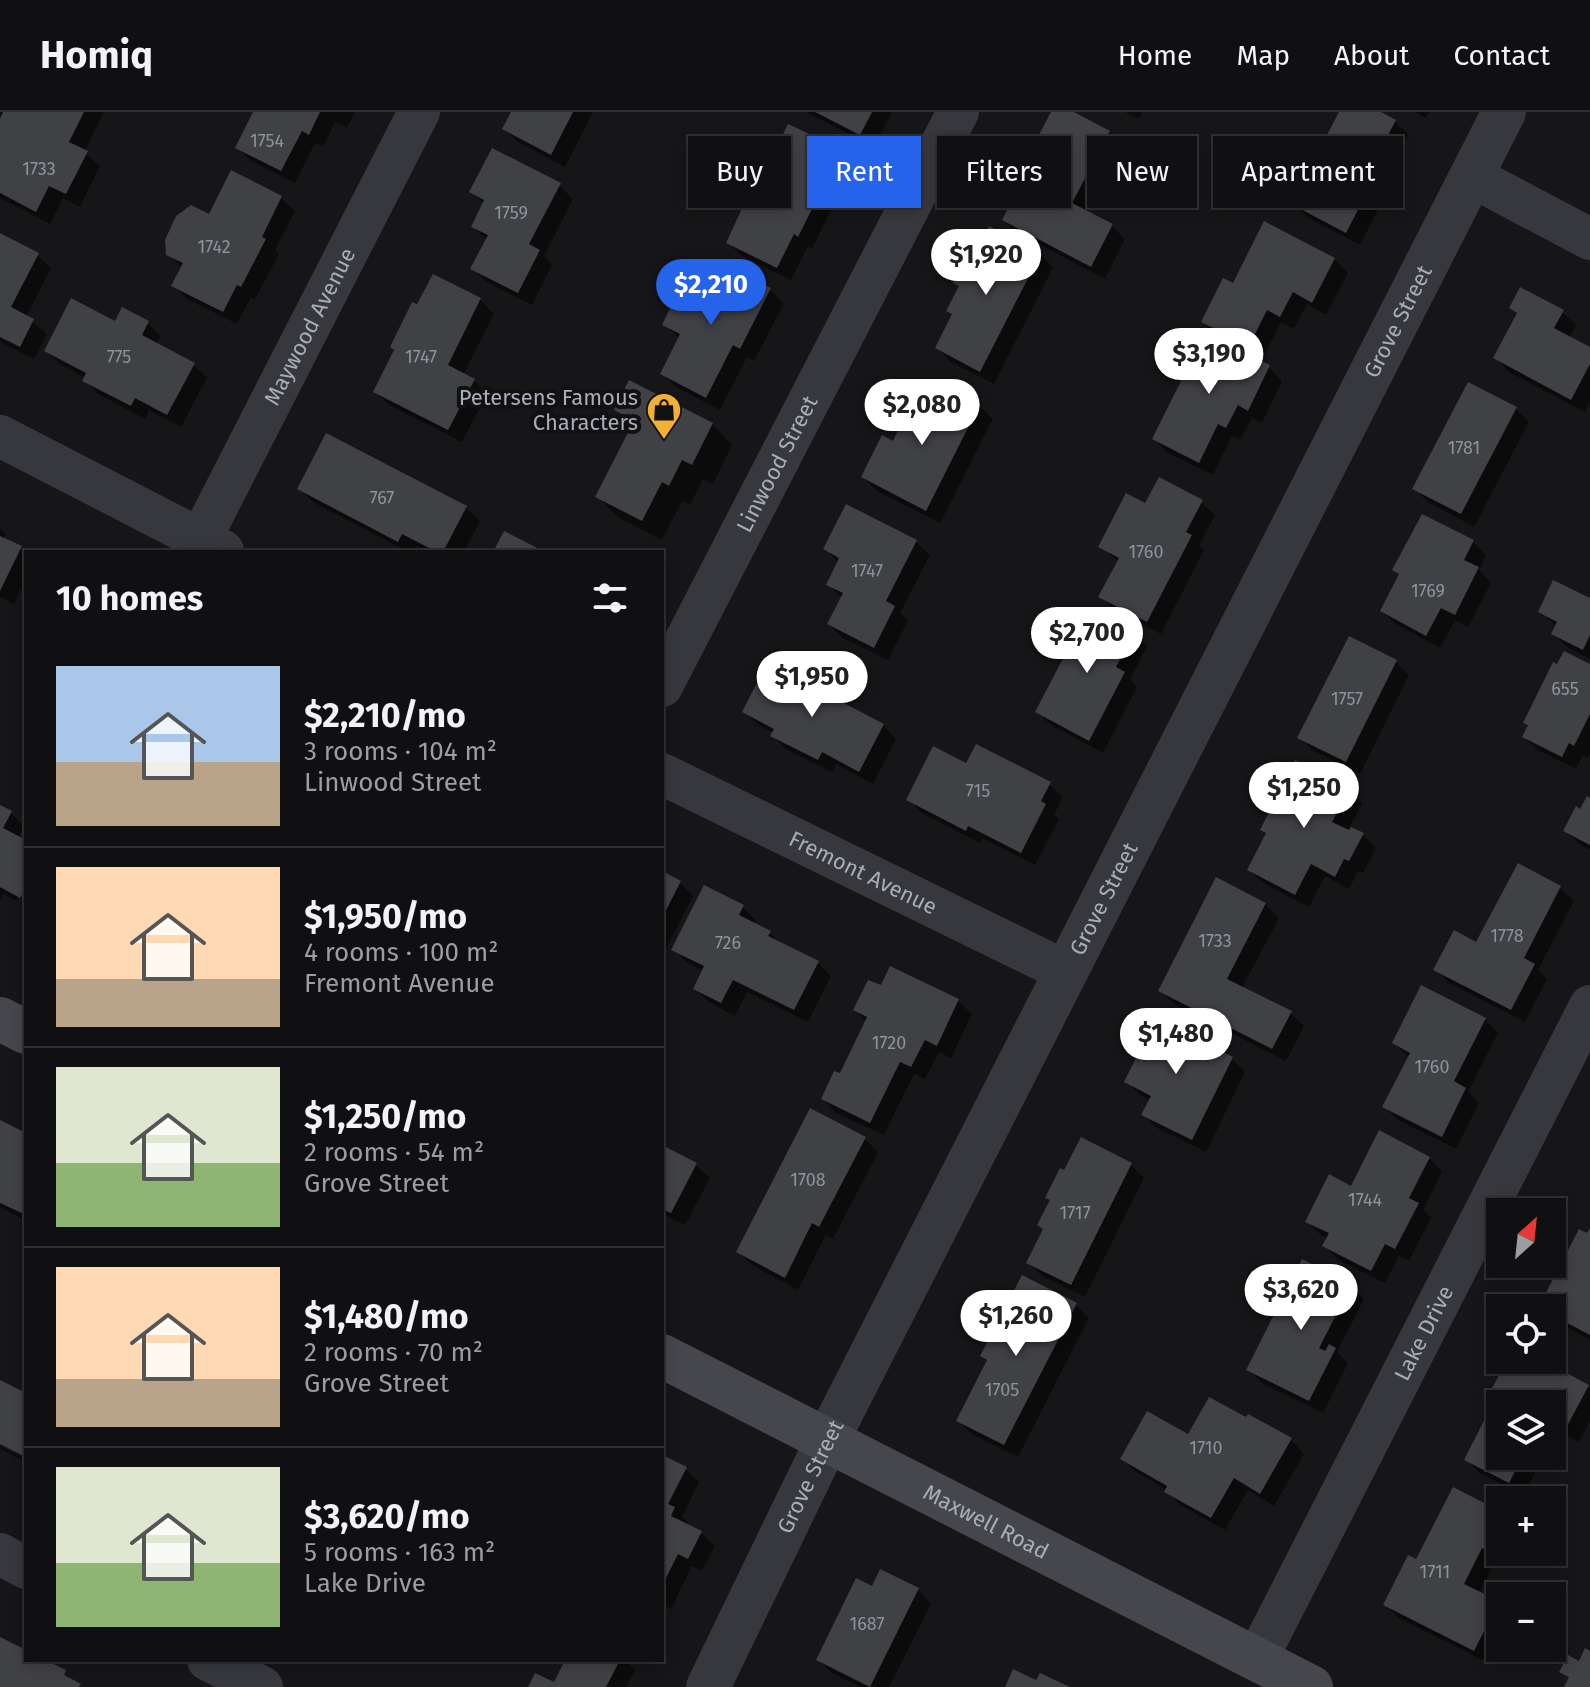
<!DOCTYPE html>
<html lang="en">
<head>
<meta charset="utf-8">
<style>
	:root { --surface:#101012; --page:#1e1e20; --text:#f1f3f6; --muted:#9c9d9f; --line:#303032; --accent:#2563eb }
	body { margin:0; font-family:"Fira Sans",sans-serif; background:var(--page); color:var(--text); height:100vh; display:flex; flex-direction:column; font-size:30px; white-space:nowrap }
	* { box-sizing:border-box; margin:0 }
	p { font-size:26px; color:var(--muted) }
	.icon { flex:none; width:44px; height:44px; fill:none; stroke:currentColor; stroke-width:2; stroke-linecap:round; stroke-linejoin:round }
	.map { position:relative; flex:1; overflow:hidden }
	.details { position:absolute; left:24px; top:438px; width:640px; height:1112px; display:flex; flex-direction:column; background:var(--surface); border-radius:0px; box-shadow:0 4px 12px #0003,0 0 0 2px var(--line) }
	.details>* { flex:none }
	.guide { position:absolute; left:688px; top:24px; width:760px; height:72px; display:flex; gap:16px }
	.needle { width:52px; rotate:27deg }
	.buttons { position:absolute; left:1486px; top:1086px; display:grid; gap:16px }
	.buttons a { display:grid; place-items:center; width:80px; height:80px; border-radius:0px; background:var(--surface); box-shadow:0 4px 12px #0003,0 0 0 2px var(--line); font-size:40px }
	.price { position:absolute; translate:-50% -68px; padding:0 18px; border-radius:28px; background:#fff; color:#222; font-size:26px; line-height:52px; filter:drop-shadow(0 2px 4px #0008) }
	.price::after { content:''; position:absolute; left:50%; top:48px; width:24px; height:18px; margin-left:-12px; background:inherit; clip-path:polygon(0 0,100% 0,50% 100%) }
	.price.active { background:var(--accent); color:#fff }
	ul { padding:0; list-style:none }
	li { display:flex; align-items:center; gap:24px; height:200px; padding:0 32px }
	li+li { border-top:2px solid var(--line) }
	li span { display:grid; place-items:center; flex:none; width:224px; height:160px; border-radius:0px; color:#555 }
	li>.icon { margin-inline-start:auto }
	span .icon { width:96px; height:96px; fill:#fffc; stroke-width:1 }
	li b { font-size:34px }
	h2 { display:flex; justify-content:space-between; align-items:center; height:96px; padding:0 32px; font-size:34px }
	.pill { padding:0 28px; border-radius:0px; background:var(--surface); box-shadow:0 4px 12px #0003,0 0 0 2px var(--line); font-size:28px; line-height:72px }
	.pill.active { background:var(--accent); color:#fff }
	header { display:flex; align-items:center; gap:48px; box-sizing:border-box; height:112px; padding:0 40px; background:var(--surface); border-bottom:2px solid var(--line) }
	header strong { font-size:38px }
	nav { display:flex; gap:44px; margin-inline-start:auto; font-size:28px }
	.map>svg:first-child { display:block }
	.shadow { fill:#0007 }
	.building { fill:#404145 }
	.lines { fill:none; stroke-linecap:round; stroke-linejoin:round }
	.minor { stroke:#37383d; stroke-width:42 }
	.tertiary { stroke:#37383d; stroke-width:44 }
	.secondary { stroke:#45474d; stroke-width:44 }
	.labels { text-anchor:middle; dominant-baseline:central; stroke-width:8; stroke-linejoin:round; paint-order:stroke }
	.number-label { font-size:18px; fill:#8e929b }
	.street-label { font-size:22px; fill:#a8adb8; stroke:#111113 }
	.poi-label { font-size:22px; fill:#a8adb8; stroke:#111113; text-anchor:end }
</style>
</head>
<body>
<header>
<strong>Homiq</strong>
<nav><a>Home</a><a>Map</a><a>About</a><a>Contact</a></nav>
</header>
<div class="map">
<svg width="1590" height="1575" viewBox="0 0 1590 1575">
	<rect width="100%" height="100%" fill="#161618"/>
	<g class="shadow">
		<polygon points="0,0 104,0 84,40 100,54 80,95 63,86 50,112 0,86 0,11 2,6"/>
		<polygon points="255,0 355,0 347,16 335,10 323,35 315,31 295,71 251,49 237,35"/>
		<polygon points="513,0 593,0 565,55 518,30 504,17"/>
		<polygon points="806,0 892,0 874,35"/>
		<polygon points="1053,0 1070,0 1109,20 1122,34 1087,101 1112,114 1125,127 1105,167 1018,121 1004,108 1031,55"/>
		<polygon points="1125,0 1142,0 1139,7"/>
		<polygon points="1342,0 1377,0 1395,9 1408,23 1390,59 1395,64 1360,133 1307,105 1294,92"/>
		<polygon points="1415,0 1429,0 1426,6"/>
		<polygon points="835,37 849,51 828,92 832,96 812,137 808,134 791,168 742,144 728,130 746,94 732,79 769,55"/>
		<polygon points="559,73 573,87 544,144 552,153 532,193 486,170 473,156 487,129 473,114 484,92 471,79"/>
		<polygon points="281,86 295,99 275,138 279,142 255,187 251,185 237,212 187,187 174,174 183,156 168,142 210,104"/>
		<polygon points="0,124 37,143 51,156 26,205 47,222 34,247 0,230"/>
		<polygon points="1040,142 1053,156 994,272 951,250 937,236 954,204 948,199 960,176 955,171 974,148"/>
		<polygon points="1334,147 1348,161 1326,203 1307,192 1294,217 1281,210 1263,246 1216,223 1203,209 1234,174"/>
		<polygon points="718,151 770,178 784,192 754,249 747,245 720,298 676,275 662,262 680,227 664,212 697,192"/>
		<polygon points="433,164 480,188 494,202 463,263 474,268 487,282 462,330 389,293 375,279"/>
		<polygon points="1511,196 1562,200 1576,213 1569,226 1590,238 1590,291 1585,300 1509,260 1496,246 1518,203"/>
		<polygon points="147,211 161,224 156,233 194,253 207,266 181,315 149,298 145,307 98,282 85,268 86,266 60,252 46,238 116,212"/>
		<polygon points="1269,255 1282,269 1262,311 1252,306 1240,328 1232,324 1213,363 1168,341 1154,327"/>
		<polygon points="979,294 993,307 940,411 877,379 863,365 915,308"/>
		<polygon points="1516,297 1529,310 1474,415 1428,390 1414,376"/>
		<polygon points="616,298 712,312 732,333 713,372 703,367 690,393 682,389 662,428 618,405 598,385 633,315"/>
		<polygon points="327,323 466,396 480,409 464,440 428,440 416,434 412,440 408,440 313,390 299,377"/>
		<polygon points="1201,390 1215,403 1199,434 1204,438 1161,522 1114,498 1101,485 1119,450 1101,435 1146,394"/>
		<polygon points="847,395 916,430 930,443 900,501 908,509 888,548 843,526 829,512 842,486 828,472 839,451 825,437"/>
		<polygon points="0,416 6,422 3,427 26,441 26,467 14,492 0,485"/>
		<polygon points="1473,430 1486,443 1479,458 1491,471 1468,515 1455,508 1440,536 1396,512 1382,499 1400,463 1395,458"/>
		<polygon points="1590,488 1590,547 1567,535 1554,522 1557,515 1540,499"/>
		<polygon points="1134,520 1147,534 1130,567 1137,575 1103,641 1051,613 1037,600"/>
		<polygon points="1396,550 1409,563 1360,662 1313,639 1300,625"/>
		<polygon points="1590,555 1590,642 1588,646 1583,643 1576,657 1538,638 1524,625 1530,615 1525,610"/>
		<polygon points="745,600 883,613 896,627 873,672 836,652 832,660 786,637 773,624 774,621 758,613"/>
		<polygon points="967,653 1049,672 1063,685 1054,703 1059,707 1035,753 982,726 980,731 922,701 908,687"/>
		<polygon points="1349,678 1362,692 1349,716 1363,723 1376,736 1363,761 1358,759 1349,777 1325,764 1309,795 1263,771 1249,758 1267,723 1262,718"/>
		<polygon points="1590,688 1590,738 1579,732 1565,718"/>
		<polygon points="0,695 11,701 24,714 18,726 26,730 26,771 17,789 3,782 0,787"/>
		<polygon points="1518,754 1560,776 1574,789 1538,858 1547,867 1525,910 1449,871 1436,857 1477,833"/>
		<polygon points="662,762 680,771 693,784 666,837 662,835"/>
		<polygon points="26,780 26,794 20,791"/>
		<polygon points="1265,792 1279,806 1242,876 1290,901 1304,914 1286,949 1174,892 1160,878"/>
		<polygon points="743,795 756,808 754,813 769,820 783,834 818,851 831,864 808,910 747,880 735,904 709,890 695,877 704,859 687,851 674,837"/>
		<polygon points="882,876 958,889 972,902 951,946 939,940 925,967 914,962 884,1023 836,1001 823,987 841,964 867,910 855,898"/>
		<polygon points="1485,907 1498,921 1468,980 1479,991 1456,1037 1398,1008 1385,995 1409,946 1394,931"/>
		<polygon points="1138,925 1232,947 1245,960 1206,1040 1157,1016 1144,1003 1151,989 1140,983 1127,970 1145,933"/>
		<polygon points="0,1010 26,1023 26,1109 0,1095"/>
		<polygon points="864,1026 878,1040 833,1127 826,1123 798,1178 752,1153 738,1140"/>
		<polygon points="662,1036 696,1053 710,1066 685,1113 662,1102"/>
		<polygon points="1429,1046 1442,1060 1423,1098 1431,1106 1409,1149 1399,1144 1385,1171 1338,1148 1325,1134 1329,1127 1321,1123 1307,1109 1352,1076"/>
		<polygon points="1131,1053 1144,1066 1085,1185 1042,1164 1028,1150 1045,1118 1051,1089 1047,1086"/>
		<polygon points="1590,1120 1590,1228 1552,1207 1552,1196"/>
		<polygon points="1350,1174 1364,1187 1337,1240 1348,1251 1323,1301 1262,1271 1249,1258"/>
		<polygon points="1076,1193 1089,1206 1018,1345 972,1322 958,1309 988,1250 982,1244"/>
		<polygon points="1509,1248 1537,1248 1590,1276 1590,1309 1579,1330 1557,1319 1552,1328 1552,1292 1500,1292 1500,1344 1544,1344 1523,1384 1480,1361 1466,1347 1498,1285 1493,1279"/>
		<polygon points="1189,1325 1291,1328 1304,1342 1274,1394 1248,1378 1225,1418 1180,1393 1167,1378 1136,1360 1122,1346"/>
		<polygon points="0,1334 26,1347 26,1350 0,1337"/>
		<polygon points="662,1345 685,1357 699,1370 682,1405 688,1410 686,1413 701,1421 715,1434 702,1459 692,1454 671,1497 662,1492"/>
		<polygon points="1500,1401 1500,1440 1507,1440 1501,1451 1496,1448 1479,1482 1500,1493 1500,1527 1488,1551 1399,1506 1385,1492 1417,1450"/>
		<polygon points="872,1477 918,1478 931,1492 889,1575 860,1575 832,1561 818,1547"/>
		<polygon points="568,1548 625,1548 635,1558 626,1575 530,1575 554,1573"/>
	</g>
	<g class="building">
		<polygon points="3,0 84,0 69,30 88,39 66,82 49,74 36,100 0,81 0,7"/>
		<polygon points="253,0 320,0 309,23 302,19 281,59 235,36"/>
		<polygon points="511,0 573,0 551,43 502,17"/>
		<polygon points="815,0 872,0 860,23"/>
		<polygon points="1051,0 1074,0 1110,19 1072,91 1113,112 1091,155 1002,108 1029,54 1024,51"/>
		<polygon points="1339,0 1381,0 1396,8 1376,46 1383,49 1346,121 1291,92"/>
		<polygon points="788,12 837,35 815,79 820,81 798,125 794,122 777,156 726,131 746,88 729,80 748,42 768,53"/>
		<polygon points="492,36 561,71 529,132 540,138 518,181 470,157 488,123 471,115 484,88 469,80"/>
		<polygon points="231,58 282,84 262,125 266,127 241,175 237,173 223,200 171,174 183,151 166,143 165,128 176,104 191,93 209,102"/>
		<polygon points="1264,109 1335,146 1312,191 1293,180 1280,205 1267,198 1249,234 1201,210 1223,166 1233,171"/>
		<polygon points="989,114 1041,141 980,260 935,236 952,202 946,199 959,174 953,171 967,142 973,145"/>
		<polygon points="0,121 39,141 11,195 34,207 20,235 0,225"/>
		<polygon points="717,149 771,176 740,237 733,233 706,286 660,262 680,222 662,213 678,180 696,189"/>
		<polygon points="433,162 481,186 448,253 475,267 448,318 373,280 394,238 390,235 412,190 417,192"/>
		<polygon points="1520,175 1564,198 1554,216 1590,235 1590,252 1571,288 1493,246 1517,201 1509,196"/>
		<polygon points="71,186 115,209 122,195 149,209 142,223 195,251 167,303 135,286 131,294 82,269 86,261 44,239"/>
		<polygon points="1205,221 1270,253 1248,299 1238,293 1226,316 1218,312 1199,351 1152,327"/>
		<polygon points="629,268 713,311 692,353 682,348 669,374 662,370 642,409 595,385 634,309 614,298"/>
		<polygon points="933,268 980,292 926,399 861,365 882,323 893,329 906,302 914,306"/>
		<polygon points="1468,270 1517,295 1461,402 1412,377"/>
		<polygon points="326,321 467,394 443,440 437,440 402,422 398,430 297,377"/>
		<polygon points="1159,365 1203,388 1186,420 1192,423 1147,510 1098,485 1119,446 1098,435 1126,381 1145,391"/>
		<polygon points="846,392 917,428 886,489 895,494 874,536 827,512 843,481 826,473 839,446 823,437"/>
		<polygon points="1422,402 1474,428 1464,448 1479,455 1455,503 1441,496 1426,524 1380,499 1399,462 1392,458"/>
		<polygon points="504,419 545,440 493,440"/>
		<polygon points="0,424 22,434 0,479"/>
		<polygon points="1553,468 1590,486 1590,523 1583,538 1551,522 1557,510 1538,500"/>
		<polygon points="1090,495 1135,519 1116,555 1125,560 1089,629 1035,600"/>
		<polygon points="1349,524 1397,548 1346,650 1297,626"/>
		<polygon points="1564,539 1590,552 1590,602 1574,634 1569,631 1562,645 1522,625 1528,613 1523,611 1553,550 1557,552"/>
		<polygon points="767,551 884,612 859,660 822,640 818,648 770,624 774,617 742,600"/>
		<polygon points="976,632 1051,670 1041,689 1046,692 1021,741 968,714 966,719 906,688 933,634 966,651"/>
		<polygon points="1295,648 1350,676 1332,710 1349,718 1351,715 1364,721 1349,749 1344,747 1335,765 1311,752 1295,783 1247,758 1266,721 1260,718"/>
		<polygon points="1587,684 1590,686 1590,733 1563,719 1576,694 1580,697"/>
		<polygon points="0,693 12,699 3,716 26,728 26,775 20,786 0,775"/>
		<polygon points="1518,751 1561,774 1524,846 1535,852 1511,898 1433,858 1454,818 1476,830"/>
		<polygon points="662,759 681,769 662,806"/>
		<polygon points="1216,765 1266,791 1227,867 1292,899 1272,937 1158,879"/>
		<polygon points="704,773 744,793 739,803 771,819 768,824 819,849 794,898 733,868 721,891 693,877 704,854 671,838"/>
		<polygon points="890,854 959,887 937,934 925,928 911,955 900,950 870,1011 821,987 834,959 840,961 867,905 853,898 868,868 881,873"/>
		<polygon points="1421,873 1486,906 1454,969 1466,976 1442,1025 1382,995 1410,941 1392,931"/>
		<polygon points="1147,902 1233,945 1192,1028 1141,1003 1151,984 1124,970 1144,930 1135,925"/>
		<polygon points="810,996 866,1025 819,1115 812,1111 785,1166 736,1140"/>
		<polygon points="0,1008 26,1021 26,1103 0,1091"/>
		<polygon points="1379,1018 1430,1045 1409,1086 1419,1091 1395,1137 1385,1132 1371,1159 1322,1134 1329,1121 1305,1110 1329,1062 1351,1074"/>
		<polygon points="1081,1025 1132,1051 1071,1173 1026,1151 1043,1117 1037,1113 1050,1088 1045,1086 1060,1056 1064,1058"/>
		<polygon points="662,1033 697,1051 671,1101 662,1097"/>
		<polygon points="1590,1116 1590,1223 1552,1203 1552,1196 1538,1196 1579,1117 1587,1121"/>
		<polygon points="1302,1147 1352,1172 1319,1236 1325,1239 1329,1232 1336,1236 1309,1289 1246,1258"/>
		<polygon points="1022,1163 1077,1191 1004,1333 956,1309 987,1248 980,1244"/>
		<polygon points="1507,1248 1542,1248 1589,1273 1565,1318 1552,1311 1552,1292 1500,1292 1500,1344 1523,1344 1509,1371 1464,1348 1497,1283 1490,1280"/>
		<polygon points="0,1268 26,1281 26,1345 0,1332"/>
		<polygon points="1209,1285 1246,1305 1248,1302 1292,1326 1260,1382 1234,1366 1211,1406 1164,1380 1167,1374 1120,1347 1147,1299 1188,1322"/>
		<polygon points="662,1343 687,1355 668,1392 675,1395 671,1404 702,1419 688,1447 678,1442 662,1474"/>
		<polygon points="1453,1375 1500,1399 1500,1414 1487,1439 1482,1436 1464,1472 1499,1489 1474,1539 1383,1493 1408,1443 1416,1447"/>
		<polygon points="880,1457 919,1476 870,1575 816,1548 856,1466 872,1474"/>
		<polygon points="0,1525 26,1538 26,1548 45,1548 66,1558 64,1563 81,1572 79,1575 0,1575"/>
		<polygon points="1585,1536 1590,1539 1590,1575 1564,1575 1569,1565 1559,1560 1568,1543 1579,1549"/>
		<polygon points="565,1548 620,1548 606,1575 528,1575 535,1561 554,1570"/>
		<polygon points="1013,1557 1036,1568 1040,1561 1070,1575 1005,1575"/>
	</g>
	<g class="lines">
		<g class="minor">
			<polyline points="1471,64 1590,127"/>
			<polyline points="0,324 223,439"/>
			<path id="s1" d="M200,428L419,0"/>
			<path id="s2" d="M662,574L958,0"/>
			<path id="s3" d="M662,662L1065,859"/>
			<polyline points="0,1442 26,1456"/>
			<path id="s4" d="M1257,1547L1590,894"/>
			<polyline points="208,1548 262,1575"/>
		</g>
		<path class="tertiary" id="s5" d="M708,1575L827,1329L1504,0"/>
		<g class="secondary">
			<polyline points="0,907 26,920"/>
			<path id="s6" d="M662,1244L1311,1575"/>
		</g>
	</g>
	<defs>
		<symbol id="shop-pin" viewBox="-11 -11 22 30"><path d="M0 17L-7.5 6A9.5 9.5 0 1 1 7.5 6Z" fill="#f2b134" stroke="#111113"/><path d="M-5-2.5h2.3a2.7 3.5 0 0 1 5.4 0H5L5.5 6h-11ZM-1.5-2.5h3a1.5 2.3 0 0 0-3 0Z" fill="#111"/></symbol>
	</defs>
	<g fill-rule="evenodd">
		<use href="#shop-pin" x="644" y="278" width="40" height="54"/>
	</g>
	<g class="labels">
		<g class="number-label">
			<text x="267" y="29">1754</text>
			<text x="39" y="57">1733</text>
			<text x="511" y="101">1759</text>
			<text x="214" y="135">1742</text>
			<text x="119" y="245">775</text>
			<text x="421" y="245">1747</text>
			<text x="1464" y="336">1781</text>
			<text x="382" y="386">767</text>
			<text x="1146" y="440">1760</text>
			<text x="867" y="459">1747</text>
			<text x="1428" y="479">1769</text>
			<text x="1565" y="577">655</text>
			<text x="1347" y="587">1757</text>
			<text x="978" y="679">715</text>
			<text x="1507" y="824">1778</text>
			<text x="1215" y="829">1733</text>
			<text x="728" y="831">726</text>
			<text x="889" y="931">1720</text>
			<text x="1432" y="955">1760</text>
			<text x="808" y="1068">1708</text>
			<text x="1365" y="1088">1744</text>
			<text x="1075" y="1101">1717</text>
			<text x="1002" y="1278">1705</text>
			<text x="1206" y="1336">1710</text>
			<text x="1435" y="1460">1711</text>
			<text x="867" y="1512">1687</text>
		</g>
		<g class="street-label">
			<text stroke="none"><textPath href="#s5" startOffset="1530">Grove Street</textPath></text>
			<text stroke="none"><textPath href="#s1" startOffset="240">Maywood Avenue</textPath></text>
			<text stroke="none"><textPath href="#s2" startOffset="250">Linwood Street</textPath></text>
			<text stroke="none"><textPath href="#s3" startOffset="224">Fremont Avenue</textPath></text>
			<text stroke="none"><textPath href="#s5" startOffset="882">Grove Street</textPath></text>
			<text stroke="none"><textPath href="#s4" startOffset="366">Lake Drive</textPath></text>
			<text stroke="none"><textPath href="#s5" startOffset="234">Grove Street</textPath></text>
			<text stroke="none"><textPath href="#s6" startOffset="364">Maxwell Road</textPath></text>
		</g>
		<g class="poi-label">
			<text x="638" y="285">Petersens Famous<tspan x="638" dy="25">Characters</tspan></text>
		</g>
	</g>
</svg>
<div class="buttons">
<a><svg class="needle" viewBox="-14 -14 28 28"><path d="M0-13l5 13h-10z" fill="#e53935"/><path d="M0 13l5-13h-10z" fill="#9c9d9f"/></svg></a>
<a><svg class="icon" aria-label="locate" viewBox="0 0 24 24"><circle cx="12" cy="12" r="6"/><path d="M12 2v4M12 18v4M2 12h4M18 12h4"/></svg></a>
<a><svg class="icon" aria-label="layers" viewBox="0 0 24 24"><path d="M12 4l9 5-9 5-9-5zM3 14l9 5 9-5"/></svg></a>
<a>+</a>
<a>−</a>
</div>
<b class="price" style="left:986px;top:185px">$1,920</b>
<b class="price active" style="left:711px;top:215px">$2,210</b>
<b class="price" style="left:1209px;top:284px">$3,190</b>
<b class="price" style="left:922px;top:335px">$2,080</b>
<b class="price" style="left:1087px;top:563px">$2,700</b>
<b class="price" style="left:812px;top:607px">$1,950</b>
<b class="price" style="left:1304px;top:718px">$1,250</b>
<b class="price" style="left:1176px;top:964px">$1,480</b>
<b class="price" style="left:1301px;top:1220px">$3,620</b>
<b class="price" style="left:1016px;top:1246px">$1,260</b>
<div class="guide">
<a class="pill">Buy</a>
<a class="pill active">Rent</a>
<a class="pill">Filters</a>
<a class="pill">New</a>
<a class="pill">Apartment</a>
</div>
<section class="details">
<h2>10 homes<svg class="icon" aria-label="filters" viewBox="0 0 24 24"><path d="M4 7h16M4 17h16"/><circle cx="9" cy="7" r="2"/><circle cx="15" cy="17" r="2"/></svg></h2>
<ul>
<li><span style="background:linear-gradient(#a9c7e8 60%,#b9a48a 0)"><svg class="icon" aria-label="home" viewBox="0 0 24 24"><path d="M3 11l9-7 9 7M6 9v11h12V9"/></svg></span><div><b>$2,210/mo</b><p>3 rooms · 104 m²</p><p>Linwood Street</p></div></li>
<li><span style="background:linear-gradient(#ffd9b3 70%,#b9a48a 0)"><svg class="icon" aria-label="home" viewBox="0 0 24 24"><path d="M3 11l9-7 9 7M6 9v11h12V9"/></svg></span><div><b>$1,950/mo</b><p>4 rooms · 100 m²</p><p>Fremont Avenue</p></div></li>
<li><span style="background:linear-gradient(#dfe7d0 60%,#8fb573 0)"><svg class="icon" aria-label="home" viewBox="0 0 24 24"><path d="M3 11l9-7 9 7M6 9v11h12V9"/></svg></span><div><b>$1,250/mo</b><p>2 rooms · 54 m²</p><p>Grove Street</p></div></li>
<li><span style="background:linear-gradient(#ffd9b3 70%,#b9a48a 0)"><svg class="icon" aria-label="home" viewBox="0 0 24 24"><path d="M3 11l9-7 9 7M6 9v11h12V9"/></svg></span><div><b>$1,480/mo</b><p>2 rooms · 70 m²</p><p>Grove Street</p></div></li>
<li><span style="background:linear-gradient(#dfe7d0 60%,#8fb573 0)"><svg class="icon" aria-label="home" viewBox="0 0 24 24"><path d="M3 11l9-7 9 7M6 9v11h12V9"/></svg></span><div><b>$3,620/mo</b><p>5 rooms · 163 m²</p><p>Lake Drive</p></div></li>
</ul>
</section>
</div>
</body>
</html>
